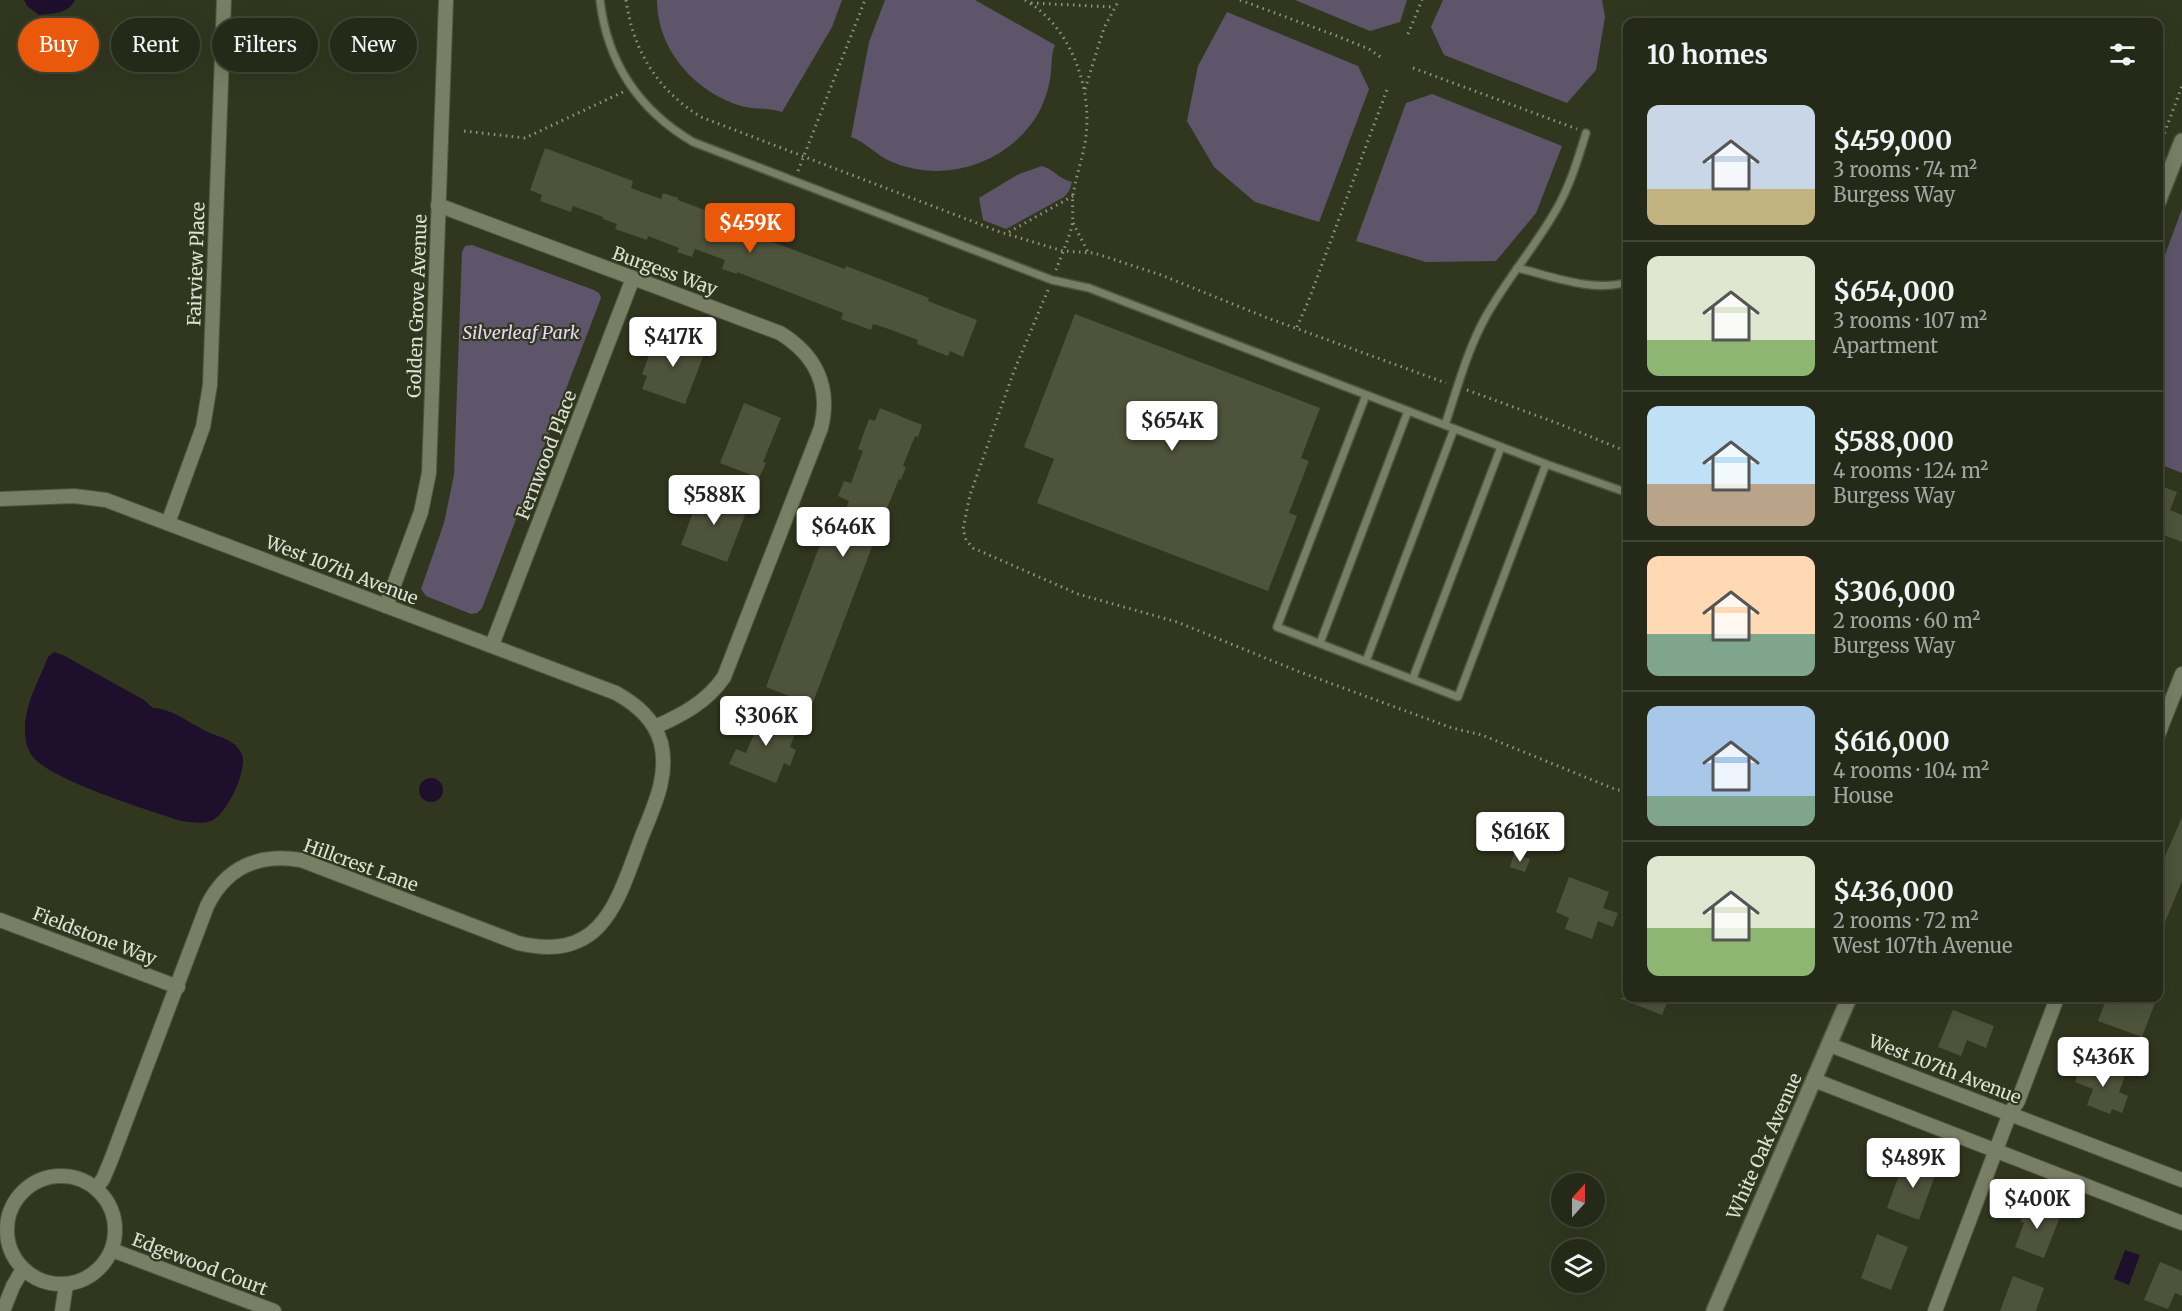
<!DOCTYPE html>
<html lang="en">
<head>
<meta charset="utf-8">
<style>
	:root { --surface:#252917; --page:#2d3120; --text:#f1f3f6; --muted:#a3a6a1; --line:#424536; --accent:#ea580c }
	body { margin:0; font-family:Merriweather,serif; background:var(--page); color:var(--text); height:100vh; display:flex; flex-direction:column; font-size:22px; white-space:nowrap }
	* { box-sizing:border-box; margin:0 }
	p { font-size:20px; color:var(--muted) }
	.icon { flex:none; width:33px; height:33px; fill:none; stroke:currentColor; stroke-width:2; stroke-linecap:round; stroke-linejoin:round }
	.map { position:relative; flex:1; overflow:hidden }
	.details { position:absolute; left:1623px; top:18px; width:540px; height:984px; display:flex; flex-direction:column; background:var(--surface); border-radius:12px; box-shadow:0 6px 24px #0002,0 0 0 2px var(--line) }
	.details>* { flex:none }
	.hud { position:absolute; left:18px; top:18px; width:570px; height:54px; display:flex; gap:12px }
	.needle { width:39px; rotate:21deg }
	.fabs { position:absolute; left:1551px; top:1173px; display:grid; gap:12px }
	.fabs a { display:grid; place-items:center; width:54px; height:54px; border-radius:50%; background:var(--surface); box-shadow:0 6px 24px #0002,0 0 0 2px var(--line); font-size:30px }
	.price { position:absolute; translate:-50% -51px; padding:0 14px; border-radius:6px; background:#fff; color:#222; font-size:20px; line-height:39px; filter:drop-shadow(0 2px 3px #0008) }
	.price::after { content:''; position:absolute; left:50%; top:36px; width:18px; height:14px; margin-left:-9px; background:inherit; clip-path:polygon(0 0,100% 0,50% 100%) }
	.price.active { background:var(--accent); color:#fff }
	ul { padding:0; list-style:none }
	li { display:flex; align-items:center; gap:18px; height:150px; padding:0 24px }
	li+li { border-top:2px solid var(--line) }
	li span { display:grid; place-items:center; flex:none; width:168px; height:120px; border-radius:12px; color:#555 }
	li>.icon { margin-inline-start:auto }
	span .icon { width:72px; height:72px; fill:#fffc; stroke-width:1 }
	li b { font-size:26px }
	h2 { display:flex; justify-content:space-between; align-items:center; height:72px; padding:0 24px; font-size:26px }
	.chip { padding:0 21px; border-radius:27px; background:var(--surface); box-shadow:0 6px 24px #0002,0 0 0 2px var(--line); font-size:21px; line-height:54px }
	.chip.active { background:var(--accent); color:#fff }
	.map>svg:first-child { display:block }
	.green { fill:#5e556a }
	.water { fill:#1e102c }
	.building { fill:#4e533b }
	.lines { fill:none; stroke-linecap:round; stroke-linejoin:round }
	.service-casing { stroke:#505540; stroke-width:10 }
	.minor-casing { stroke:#505540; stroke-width:16 }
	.tertiary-casing { stroke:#505540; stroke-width:18 }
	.path { stroke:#8f9481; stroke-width:3; stroke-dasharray:1.5 4.5; stroke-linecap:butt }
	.service { stroke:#787f64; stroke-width:7 }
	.minor { stroke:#787f64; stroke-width:14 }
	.tertiary { stroke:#787f64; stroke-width:15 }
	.labels { text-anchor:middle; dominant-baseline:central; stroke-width:4.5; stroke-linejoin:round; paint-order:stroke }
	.street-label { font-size:18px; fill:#dee2d3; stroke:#31371f }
	.park-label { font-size:18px; font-style:italic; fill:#e5d6fa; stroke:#31371f }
</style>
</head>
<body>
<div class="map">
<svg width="2182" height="1311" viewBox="0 0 2182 1311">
	<rect width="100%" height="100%" fill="#31371f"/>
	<g class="green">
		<path d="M657,0H842L832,27L782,112C769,107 755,110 741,106C695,92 657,50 657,0Z"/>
		<path d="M885,0H975L1055,45C1051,54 1052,63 1051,72C1050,84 1046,97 1041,108C1014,162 945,186 890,161C876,155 866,142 851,137L869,42Z"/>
		<polygon points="1295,0 1407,0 1400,22 1370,31"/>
		<polygon points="1443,0 1602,0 1605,17 1596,70 1567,103 1444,55 1431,27"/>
		<polygon points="1227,12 1358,66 1369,89 1319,222 1255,202 1214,167 1187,121 1198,66"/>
		<polygon points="1432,94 1562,146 1536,213 1496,261 1426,262 1356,241 1406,103"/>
		<path d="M1042,166C1053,169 1059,179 1072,182L1069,191L1064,197L1006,229L983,220L979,198L1019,174Z"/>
		<polygon points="2182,209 2182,473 2159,464 2159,271"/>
		<polygon points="472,245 594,290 599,293 601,298 482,608 477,613 471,614 426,596 421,589 444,523 454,475 462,252 465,246"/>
	</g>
	<g class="water">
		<path d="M24,0H75C69,13 52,14 39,15L27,6Z"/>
		<path d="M54,652L63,655L144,700L153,708C171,708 191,724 208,732C216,736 227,738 234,744C236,745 241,752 242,754C248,770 227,813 213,820C204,825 190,822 181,821C148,810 53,781 33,757C27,750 25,740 25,731C24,706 39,680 48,657Z"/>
		<circle cx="431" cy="790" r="12"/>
		<polygon points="2125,1250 2140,1255 2129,1285 2114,1279"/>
	</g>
	<g class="building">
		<polygon points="545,148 633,181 631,188 661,199 663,193 678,198 678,200 753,228 751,234 845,269 846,266 888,282 929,298 928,301 977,320 963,357 950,351 948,356 917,344 918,340 886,328 873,324 871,330 841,319 843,313 737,272 737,274 722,269 725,260 695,249 692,257 677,252 679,248 648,236 647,240 615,229 617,224 603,219 603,217 573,206 571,212 540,201 542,195 530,190"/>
		<polygon points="1075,314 1320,408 1301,458 1309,461 1289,513 1297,516 1268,591 1037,503 1054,459 1024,447"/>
		<polygon points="663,334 706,349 685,404 642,389 647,376 642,374 653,344 659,346"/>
		<polygon points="744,403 781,418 763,462 766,463 759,478 720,463"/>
		<polygon points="880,408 922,425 918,437 915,436 903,466 906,467 901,480 899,479 883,518 812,705 766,687 829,521 839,525 849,501 838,496 844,481 851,483 863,451 858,449 869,419 875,421"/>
		<polygon points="2158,485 2177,492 2170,510 2182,515 2182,542 2161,534 2162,529 2158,535"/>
		<polygon points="701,490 748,507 727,562 681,545"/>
		<polygon points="751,709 797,728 790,747 796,750 790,766 784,763 776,783 729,764 736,749 746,753 756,729 745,725"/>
		<polygon points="2182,817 2182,881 2159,937 2158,873"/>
		<polygon points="1514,854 1530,859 1525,872 1510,867"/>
		<polygon points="1569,877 1609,892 1603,908 1618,913 1613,927 1598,921 1592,939 1565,929 1569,918 1556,912"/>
		<polygon points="1619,998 1669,998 1662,1015"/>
		<polygon points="2121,998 2157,998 2142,1037 2098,1021 2106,1000 2118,1005"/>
		<polygon points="1953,1010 1994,1026 1986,1048 1967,1040 1961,1056 1938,1047"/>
		<polygon points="2083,1061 2125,1076 2119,1092 2128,1096 2122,1113 2112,1109 2110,1114 2087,1105 2093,1089 2075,1082"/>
		<polygon points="1918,1159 1938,1167 1919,1220 1887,1208 1903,1164 1914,1169"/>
		<polygon points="2028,1202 2061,1214 2044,1258 2015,1247 2024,1223 2020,1222"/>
		<polygon points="1877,1234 1908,1247 1891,1290 1861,1278"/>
		<polygon points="2160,1262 2182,1271 2182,1296 2175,1293 2168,1309 2144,1300"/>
		<polygon points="2013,1276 2044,1288 2036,1311 2000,1311"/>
	</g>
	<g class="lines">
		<defs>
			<g id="service">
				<path d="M600,0C607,62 639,110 693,142L1052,280L1089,288L1546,464L1628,493"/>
				<path d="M1517,268C1552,276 1592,293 1628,282"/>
				<polyline points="1366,395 1277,627 1458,697 1546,464"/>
				<path d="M1445,425C1457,389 1467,351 1485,318C1506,280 1535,247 1556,210C1570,186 1578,159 1586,133"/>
				<polyline points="1320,643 1408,411"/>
				<polyline points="1366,661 1454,429"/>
				<polyline points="1413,678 1501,447"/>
			</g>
			<g id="minor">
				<path d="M438,205L780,333C816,355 831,387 821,428L724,677C707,702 682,715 655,727"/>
				<path d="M0,499L74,496L106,500L616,693C637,705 654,719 661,743C669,776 654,806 642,836C618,899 604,964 518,943L301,860C259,853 226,867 207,906L111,1160L103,1179L96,1188"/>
				<polyline points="168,523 203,427 210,385 224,0"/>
				<polyline points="386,606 421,512 429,473 446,0"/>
				<polyline points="492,645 633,278"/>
				<polyline points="2158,735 2182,674"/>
				<polyline points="0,920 178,987"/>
				<polyline points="1830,1045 2182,1180"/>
				<polyline points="1814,1080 2182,1223"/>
				<circle cx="61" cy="1230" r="54"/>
				<polyline points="112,1250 274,1311"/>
				<polyline points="3,1311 13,1286 23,1269"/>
				<polyline points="62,1311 66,1285"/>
				<polyline points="1935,1311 2010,1113 2018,1101 2057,998"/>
			</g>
			<g id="tertiary">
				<polyline points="2158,202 2182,141"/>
				<polyline points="1714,1311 1849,998"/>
			</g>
		</defs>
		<use href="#service" class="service-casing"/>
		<use href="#minor" class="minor-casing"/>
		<use href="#tertiary" class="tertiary-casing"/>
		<g class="path">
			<path d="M626,0C633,50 657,90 701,117L1000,232L1063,251L1094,253L1161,275L1265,317L1446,383"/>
			<path d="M1025,0C1070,26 1092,86 1086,136C1084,154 1077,172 1074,190C1071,202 1074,214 1072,226C1068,241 1061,256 1056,270"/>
			<polyline points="1240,0 1337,36 1369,49 1382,58"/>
			<polyline points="1031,3 1114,7"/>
			<polyline points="1408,34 1422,0"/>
			<polyline points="1413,68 1577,129"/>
			<polyline points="1085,89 1104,28 1119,0"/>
			<polyline points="464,131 525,138 623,92"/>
			<polyline points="2158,150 2182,86"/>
			<polyline points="798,171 865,0"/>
			<polyline points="1073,223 1088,252"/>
			<polyline points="1009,232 1073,196"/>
			<polyline points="1048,290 1014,371 970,495 963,529 966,540 973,548 1078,594 1177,622 1300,672 1452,728 1482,735 1617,790 1628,791"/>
			<polyline points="1297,327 1308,302 1388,87"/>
			<polyline points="1467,390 1557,423 1628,452"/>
		</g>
		<use href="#service" class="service"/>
		<use href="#minor" class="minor"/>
		<use href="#tertiary" class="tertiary"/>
	</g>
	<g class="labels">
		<g class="street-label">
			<text transform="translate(196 264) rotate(-88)">Fairview Place</text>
			<text transform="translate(665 271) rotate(20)">Burgess Way</text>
			<text transform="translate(417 306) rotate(-88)">Golden Grove Avenue</text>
			<text transform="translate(546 455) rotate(-69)">Fernwood Place</text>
			<text transform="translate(342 570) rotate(21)">West 107th Avenue</text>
			<text transform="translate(361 865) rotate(20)">Hillcrest Lane</text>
			<text transform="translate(95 936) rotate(21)">Fieldstone Way</text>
			<text transform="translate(1945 1069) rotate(21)">West 107th Avenue</text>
			<text transform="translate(1764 1146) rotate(-66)">White Oak Avenue</text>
			<text transform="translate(200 1264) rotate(21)">Edgewood Court</text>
		</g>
		<g class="park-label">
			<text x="521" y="332">Silverleaf Park</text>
		</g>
	</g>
</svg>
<div class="fabs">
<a><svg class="needle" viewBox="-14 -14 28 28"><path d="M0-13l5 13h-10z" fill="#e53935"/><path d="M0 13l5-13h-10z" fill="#a3a6a1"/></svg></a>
<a><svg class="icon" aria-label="layers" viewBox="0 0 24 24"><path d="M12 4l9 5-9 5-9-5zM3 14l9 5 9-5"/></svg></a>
</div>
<b class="price active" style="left:750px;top:254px">$459K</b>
<b class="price" style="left:673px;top:368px">$417K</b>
<b class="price" style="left:1172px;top:452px">$654K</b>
<b class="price" style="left:714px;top:526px">$588K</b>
<b class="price" style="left:843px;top:558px">$646K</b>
<b class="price" style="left:766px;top:747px">$306K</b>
<b class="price" style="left:1520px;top:863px">$616K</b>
<b class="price" style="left:2103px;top:1088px">$436K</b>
<b class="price" style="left:1913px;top:1189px">$489K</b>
<b class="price" style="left:2037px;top:1230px">$400K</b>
<div class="hud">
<a class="chip active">Buy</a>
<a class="chip">Rent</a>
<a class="chip">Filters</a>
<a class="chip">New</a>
</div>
<section class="details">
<h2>10 homes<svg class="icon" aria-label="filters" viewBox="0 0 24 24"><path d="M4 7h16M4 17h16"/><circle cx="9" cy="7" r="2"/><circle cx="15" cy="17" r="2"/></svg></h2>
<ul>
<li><span style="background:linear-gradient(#c9d6e8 70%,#c2b280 0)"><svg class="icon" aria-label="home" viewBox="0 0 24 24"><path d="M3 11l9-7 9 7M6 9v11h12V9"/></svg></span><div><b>$459,000</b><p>3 rooms · 74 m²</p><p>Burgess Way</p></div></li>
<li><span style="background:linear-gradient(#dfe7d0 70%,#8fb573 0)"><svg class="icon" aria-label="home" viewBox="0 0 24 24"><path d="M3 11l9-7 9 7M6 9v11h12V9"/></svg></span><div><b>$654,000</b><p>3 rooms · 107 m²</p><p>Apartment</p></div></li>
<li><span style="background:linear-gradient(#bfe0f5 65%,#b9a48a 0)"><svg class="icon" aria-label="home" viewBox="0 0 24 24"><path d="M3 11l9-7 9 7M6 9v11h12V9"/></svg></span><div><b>$588,000</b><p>4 rooms · 124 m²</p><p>Burgess Way</p></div></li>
<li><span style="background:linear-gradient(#ffd9b3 65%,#7fa58c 0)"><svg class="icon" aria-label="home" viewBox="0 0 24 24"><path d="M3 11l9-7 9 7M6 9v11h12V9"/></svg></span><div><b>$306,000</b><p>2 rooms · 60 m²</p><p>Burgess Way</p></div></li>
<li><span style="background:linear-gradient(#a9c7e8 75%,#7fa58c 0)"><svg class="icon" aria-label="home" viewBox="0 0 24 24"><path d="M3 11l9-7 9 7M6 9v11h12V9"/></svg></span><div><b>$616,000</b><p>4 rooms · 104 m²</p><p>House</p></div></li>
<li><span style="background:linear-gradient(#dfe7d0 60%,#8fb573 0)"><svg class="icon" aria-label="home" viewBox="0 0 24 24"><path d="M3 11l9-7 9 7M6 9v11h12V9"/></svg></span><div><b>$436,000</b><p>2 rooms · 72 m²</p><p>West 107th Avenue</p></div></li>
</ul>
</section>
</div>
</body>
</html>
